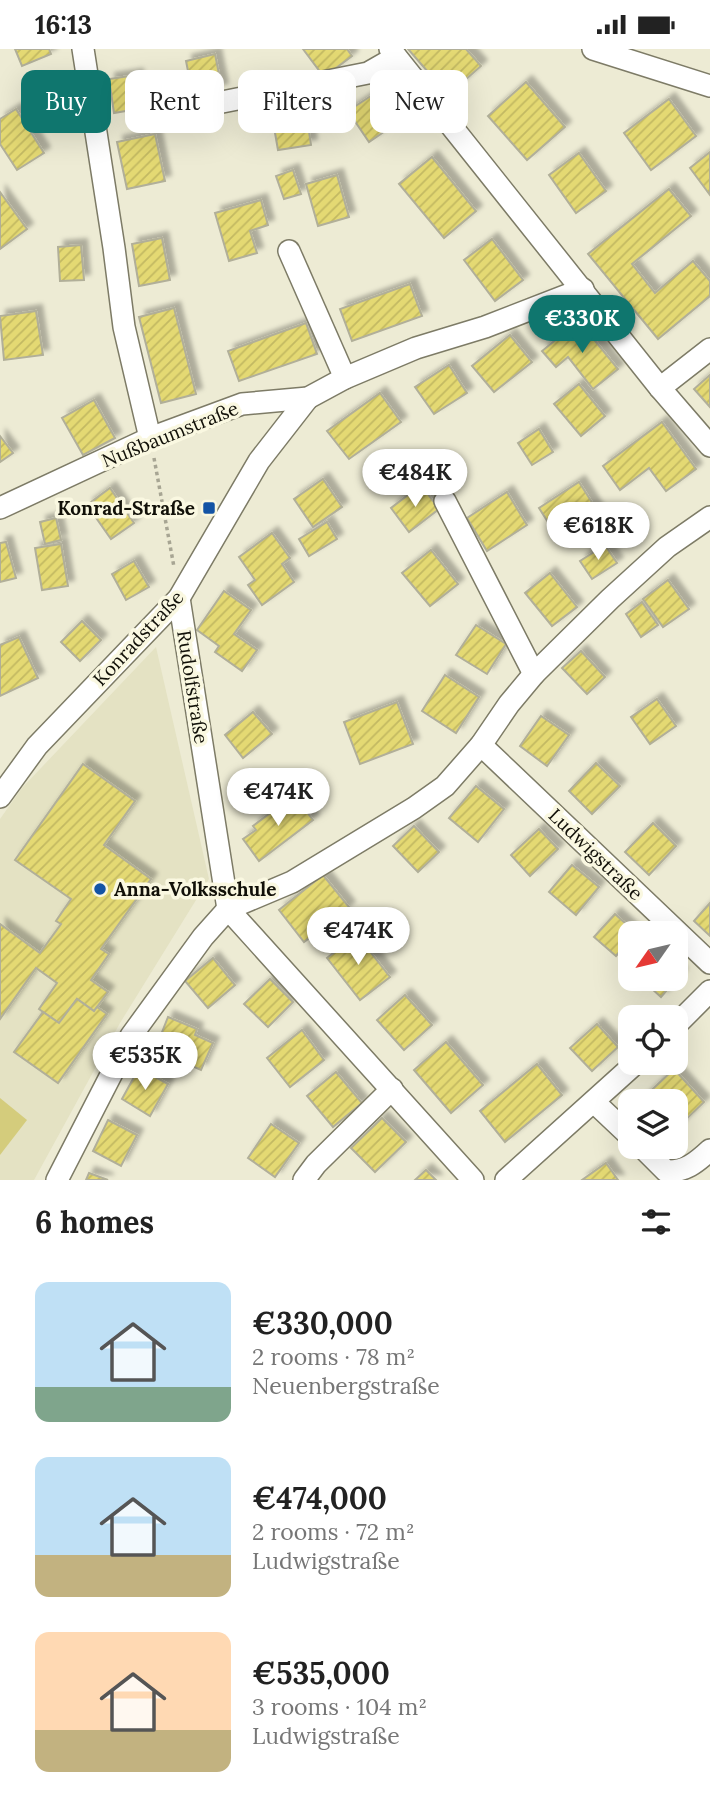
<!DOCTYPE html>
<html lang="en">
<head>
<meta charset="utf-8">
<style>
	:root { --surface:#fff; --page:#f6f6f6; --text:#222; --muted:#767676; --accent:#0f766e }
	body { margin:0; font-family:Lora,serif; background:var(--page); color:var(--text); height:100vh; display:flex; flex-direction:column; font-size:26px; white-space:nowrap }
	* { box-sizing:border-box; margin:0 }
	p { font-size:23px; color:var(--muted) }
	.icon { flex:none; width:38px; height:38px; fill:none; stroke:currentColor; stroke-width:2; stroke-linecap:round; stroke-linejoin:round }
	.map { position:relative; height:1131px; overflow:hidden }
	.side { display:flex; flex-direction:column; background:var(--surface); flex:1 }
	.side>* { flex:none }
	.guide { position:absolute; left:21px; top:21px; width:668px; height:63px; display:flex; gap:14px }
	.needle { width:46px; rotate:236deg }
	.tools { position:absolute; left:618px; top:872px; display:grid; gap:14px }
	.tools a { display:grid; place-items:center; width:70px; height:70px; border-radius:14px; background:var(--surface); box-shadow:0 7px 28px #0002; font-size:35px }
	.price { position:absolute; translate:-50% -60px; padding:0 16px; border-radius:24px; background:#fff; color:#222; font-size:23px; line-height:46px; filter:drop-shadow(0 2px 4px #0008) }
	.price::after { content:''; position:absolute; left:50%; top:42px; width:21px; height:16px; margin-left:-10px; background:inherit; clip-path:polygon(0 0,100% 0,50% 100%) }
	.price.selected { background:var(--accent); color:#fff }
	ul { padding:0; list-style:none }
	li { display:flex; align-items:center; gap:21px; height:175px; padding:0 35px }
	li span { display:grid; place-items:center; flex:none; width:196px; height:140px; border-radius:14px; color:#555 }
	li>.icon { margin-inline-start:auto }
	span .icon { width:84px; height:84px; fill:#fffc; stroke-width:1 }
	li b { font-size:30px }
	h2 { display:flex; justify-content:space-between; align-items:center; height:84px; padding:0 35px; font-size:30px }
	.chip { padding:0 24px; border-radius:14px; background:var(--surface); box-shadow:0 7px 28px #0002; font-size:24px; line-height:63px }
	.chip.selected { background:var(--accent); color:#fff }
	.status { display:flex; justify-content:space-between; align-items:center; height:49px; padding:0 35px; background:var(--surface); direction:ltr }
	.status svg { height:19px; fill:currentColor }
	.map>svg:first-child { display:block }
	.built { fill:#e4e2c3 }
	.garden { fill:#d4cc7c }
	.building { fill:url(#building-hatch); stroke:#b1af99; stroke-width:2; filter:url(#shadow) }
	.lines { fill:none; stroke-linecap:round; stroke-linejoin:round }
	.minor-casing { stroke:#7d7b66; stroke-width:24 }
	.path { stroke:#a7a593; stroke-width:3.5; stroke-dasharray:3.5 3.5; stroke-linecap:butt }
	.minor { stroke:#fff; stroke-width:21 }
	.poi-dot { fill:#1454a5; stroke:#faf8e1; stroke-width:2.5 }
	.labels { text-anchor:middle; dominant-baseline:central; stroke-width:7; stroke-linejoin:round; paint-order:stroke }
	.street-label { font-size:19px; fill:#111008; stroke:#faf8e1 }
	.poi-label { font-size:19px; font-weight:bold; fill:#111008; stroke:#faf8e1; text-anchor:end }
</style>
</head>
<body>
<div class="status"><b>16:13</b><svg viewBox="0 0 49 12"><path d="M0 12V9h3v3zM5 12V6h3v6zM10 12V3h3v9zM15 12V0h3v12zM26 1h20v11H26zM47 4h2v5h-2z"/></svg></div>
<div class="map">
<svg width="710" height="1131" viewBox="0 0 710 1131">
	<defs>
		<pattern id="building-hatch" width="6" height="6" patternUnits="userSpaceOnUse" patternTransform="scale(1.75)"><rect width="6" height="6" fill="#e4d973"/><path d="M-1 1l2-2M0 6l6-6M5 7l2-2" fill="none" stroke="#c3b962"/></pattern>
		<filter id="shadow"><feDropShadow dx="6" dy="-6" stdDeviation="2" flood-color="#0004"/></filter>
	</defs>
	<rect width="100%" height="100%" fill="#edebd4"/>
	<polygon class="built" points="156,598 209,830 120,974 34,1131 0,1131 0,770 22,739"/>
	<polygon class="garden" points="0,1049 27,1071 0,1106"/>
	<g class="building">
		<polygon points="15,0 49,0 51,5 22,17"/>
		<polygon points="303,0 347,0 352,7 324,28"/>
		<polygon points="408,0 466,0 481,17 448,46"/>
		<polygon points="215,5 222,40 193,47 186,12"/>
		<polygon points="137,26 143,59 114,64 109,30"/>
		<polygon points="526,33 565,78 527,111 488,67"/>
		<polygon points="380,41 401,71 369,93 348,62"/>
		<polygon points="669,50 696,87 651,121 624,84"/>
		<polygon points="305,55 311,96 278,101 271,61"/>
		<polygon points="16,60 44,104 17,121 0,95 0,70"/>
		<polygon points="155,85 165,132 127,140 117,93"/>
		<polygon points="710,103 710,146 690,119"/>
		<polygon points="579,104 606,142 576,164 549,126"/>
		<polygon points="432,108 476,162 444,189 399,135"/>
		<polygon points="293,121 301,145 284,150 276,127"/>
		<polygon points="337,126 349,168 318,177 306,135"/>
		<polygon points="669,140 691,167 632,215 655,244 693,212 710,232 710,247 658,290 588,205"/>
		<polygon points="0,143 27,180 0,200"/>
		<polygon points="261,151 268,176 250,182 257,204 229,212 215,164"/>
		<polygon points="162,189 170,231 139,237 132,195"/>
		<polygon points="492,190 523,231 495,252 464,211"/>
		<polygon points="81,196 84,231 60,232 58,198"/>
		<polygon points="410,235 422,267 352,292 340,260"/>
		<polygon points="174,259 196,345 161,354 139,268"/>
		<polygon points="36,262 43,306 4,311 0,267"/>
		<polygon points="579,272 618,320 593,340 568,308 556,318 542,302"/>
		<polygon points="306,274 317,305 239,332 228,302"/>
		<polygon points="510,286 532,313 494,343 472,317"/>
		<polygon points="449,316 467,344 434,365 415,338"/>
		<polygon points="710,326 710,358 694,340"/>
		<polygon points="579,335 605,367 581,387 554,355"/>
		<polygon points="380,344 401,373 349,410 327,382"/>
		<polygon points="94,351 115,389 83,406 62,369"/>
		<polygon points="662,373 696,420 666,442 649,419 620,441 603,417"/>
		<polygon points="539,380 553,403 532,416 518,394"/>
		<polygon points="0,387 13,404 0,413"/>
		<polygon points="323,430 342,458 313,478 294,450"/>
		<polygon points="579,433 600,466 560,492 539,459"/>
		<polygon points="421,436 439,460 409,483 391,459"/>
		<polygon points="110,439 134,474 111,490 87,456"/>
		<polygon points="507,443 527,476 487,502 467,469"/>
		<polygon points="56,469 61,491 45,495 40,473"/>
		<polygon points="327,473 337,490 309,507 299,490"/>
		<polygon points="272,484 290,509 282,515 294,533 262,556 248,536 255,531 239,508"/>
		<polygon points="6,493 16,529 0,533 0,494"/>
		<polygon points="61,495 68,537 42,541 35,499"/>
		<polygon points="605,496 617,514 592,530 580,512"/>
		<polygon points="431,501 458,535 430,557 402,524"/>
		<polygon points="134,512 149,538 126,551 112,525"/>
		<polygon points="550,524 577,558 552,577 525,544"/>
		<polygon points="668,531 689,560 663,578 643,550"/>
		<polygon points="224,542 251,561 234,585 257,601 242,622 215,603 219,597 197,581"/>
		<polygon points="642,553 658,576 641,588 626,565"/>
		<polygon points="82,572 101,591 80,612 61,593"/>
		<polygon points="476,576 506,595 487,625 456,606"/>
		<polygon points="19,588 38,629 0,647 0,596"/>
		<polygon points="581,602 605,628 587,645 562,619"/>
		<polygon points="445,626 479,648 456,684 422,662"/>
		<polygon points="657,650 676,677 650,695 631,668"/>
		<polygon points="397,653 413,695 360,715 344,673"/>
		<polygon points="253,663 272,685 243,709 225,686"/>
		<polygon points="541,667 569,686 547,717 520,697"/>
		<polygon points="596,714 620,737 592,765 569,742"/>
		<polygon points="83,715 135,752 104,796 151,830 101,900 109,905 91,931 108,943 94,962 77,950 59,974 43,963 39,960 57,934 36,919 0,970 0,875 40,904 61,875 56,872 71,850 15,811"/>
		<polygon points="476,737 504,760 478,793 449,769"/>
		<polygon points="294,746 313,771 259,812 243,790 256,781 253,777"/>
		<polygon points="653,774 676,797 649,826 625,803"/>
		<polygon points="414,777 439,803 418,823 393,797"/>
		<polygon points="539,780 558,800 530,827 511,806"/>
		<polygon points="572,816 599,838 576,866 549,843"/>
		<polygon points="323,826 349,858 304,893 279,861"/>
		<polygon points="710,854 710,887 694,872"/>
		<polygon points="615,865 636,884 630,884 630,891 616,907 594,888"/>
		<polygon points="357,886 390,928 360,951 327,909"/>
		<polygon points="213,909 235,936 208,959 185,932"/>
		<polygon points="676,921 681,925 661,948 640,929 676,929"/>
		<polygon points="270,930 293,953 268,978 244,955"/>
		<polygon points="405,946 432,976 404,1001 377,971"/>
		<polygon points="77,950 94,962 97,958 107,965 58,1034 14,1003 43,963 59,974"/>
		<polygon points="168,968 197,980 195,986 213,994 201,1021 183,1013 181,1018 153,1006"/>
		<polygon points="597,975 618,998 592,1022 570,999"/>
		<polygon points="302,981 324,1011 290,1038 267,1009"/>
		<polygon points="446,993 483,1036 451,1064 414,1021"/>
		<polygon points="537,1015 562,1046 505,1093 480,1062"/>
		<polygon points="139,1019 168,1035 150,1067 122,1050"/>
		<polygon points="674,1020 704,1053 676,1080 676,1052 640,1052"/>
		<polygon points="336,1023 362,1054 333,1078 307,1047"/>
		<polygon points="382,1069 406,1093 375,1123 351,1099"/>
		<polygon points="108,1071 137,1086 121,1117 93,1102"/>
		<polygon points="271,1075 299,1094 275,1128 248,1109"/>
		<polygon points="606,1114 618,1131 582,1131"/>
		<polygon points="426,1121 436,1131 415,1131"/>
		<polygon points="89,1124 108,1131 86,1131"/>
	</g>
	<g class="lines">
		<defs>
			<g id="minor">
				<polyline points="83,0 114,199 124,278 150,389"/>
				<polyline points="390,0 660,339 710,397"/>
				<polyline points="593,0 710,37"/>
				<polyline points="192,59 368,24 396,8"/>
				<polyline points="289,202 345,329"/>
				<polyline points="660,339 710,300"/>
				<polyline points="445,452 534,625"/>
				<polyline points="0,459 150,389 242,355 308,349 345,329 416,299 485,278 583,240"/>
				<polyline points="179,549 228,860 473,1131"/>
				<polyline points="481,696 710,914"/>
				<polyline points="0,748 37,697 179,549 259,412 308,349"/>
				<polyline points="676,976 710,942"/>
				<polyline points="594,1053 630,1087"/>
				<path d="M641,1097L666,1122C685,1123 696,1114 710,1101"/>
				<polyline points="57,1131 131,987 203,888 228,860 292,833 414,759 445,737 481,696 509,655 534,625 610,550 667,498 710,468"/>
				<polyline points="304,1131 316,1115 392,1040"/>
				<polyline points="506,1131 637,1013"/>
			</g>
		</defs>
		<use href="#minor" class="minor-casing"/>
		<polyline class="path" points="154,409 174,518"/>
		<use href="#minor" class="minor"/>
	</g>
	<g class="poi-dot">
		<rect x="202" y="452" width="14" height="14" rx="3.5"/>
		<circle cx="100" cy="840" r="7"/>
	</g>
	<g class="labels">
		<g class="street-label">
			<text transform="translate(170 385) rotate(-22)">Nußbaumstraße</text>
			<text transform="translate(138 589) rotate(-47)">Konradstraße</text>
			<text transform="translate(193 638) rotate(81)">Rudolfstraße</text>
			<text transform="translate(596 805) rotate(44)">Ludwigstraße</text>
		</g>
		<g class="poi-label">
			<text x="195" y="459">Konrad-Straße</text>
			<text x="114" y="840" text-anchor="start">Anna-Volksschule</text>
		</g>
	</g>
</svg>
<div class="tools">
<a><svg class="needle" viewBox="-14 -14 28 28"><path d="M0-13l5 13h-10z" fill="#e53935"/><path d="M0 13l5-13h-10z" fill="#767676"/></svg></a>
<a><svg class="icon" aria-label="locate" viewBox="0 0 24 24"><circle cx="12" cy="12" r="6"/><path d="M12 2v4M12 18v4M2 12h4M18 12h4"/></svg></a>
<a><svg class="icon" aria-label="layers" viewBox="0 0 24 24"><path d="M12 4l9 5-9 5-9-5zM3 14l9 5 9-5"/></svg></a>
</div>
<b class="price selected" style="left:582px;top:306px">€330K</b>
<b class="price" style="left:415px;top:460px">€484K</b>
<b class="price" style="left:598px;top:513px">€618K</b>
<b class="price" style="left:278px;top:779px">€474K</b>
<b class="price" style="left:358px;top:918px">€474K</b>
<b class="price" style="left:145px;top:1043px">€535K</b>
<div class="guide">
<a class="chip selected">Buy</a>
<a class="chip">Rent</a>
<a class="chip">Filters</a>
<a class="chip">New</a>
</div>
</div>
<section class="side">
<h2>6 homes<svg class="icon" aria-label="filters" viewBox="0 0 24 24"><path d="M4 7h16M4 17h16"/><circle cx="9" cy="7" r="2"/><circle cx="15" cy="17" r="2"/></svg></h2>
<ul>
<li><span style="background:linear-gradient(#bfe0f5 75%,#7fa58c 0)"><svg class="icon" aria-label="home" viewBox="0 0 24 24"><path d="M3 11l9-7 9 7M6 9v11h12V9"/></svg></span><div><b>€330,000</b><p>2 rooms · 78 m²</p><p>Neuenbergstraße</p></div></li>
<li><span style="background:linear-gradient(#bfe0f5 70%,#c2b280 0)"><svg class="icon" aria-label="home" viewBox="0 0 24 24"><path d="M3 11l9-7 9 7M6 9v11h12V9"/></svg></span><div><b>€474,000</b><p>2 rooms · 72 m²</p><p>Ludwigstraße</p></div></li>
<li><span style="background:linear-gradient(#ffd9b3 70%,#c2b280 0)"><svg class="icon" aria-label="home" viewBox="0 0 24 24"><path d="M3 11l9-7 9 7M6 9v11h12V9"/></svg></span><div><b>€535,000</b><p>3 rooms · 104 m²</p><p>Ludwigstraße</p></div></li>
</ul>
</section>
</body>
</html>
